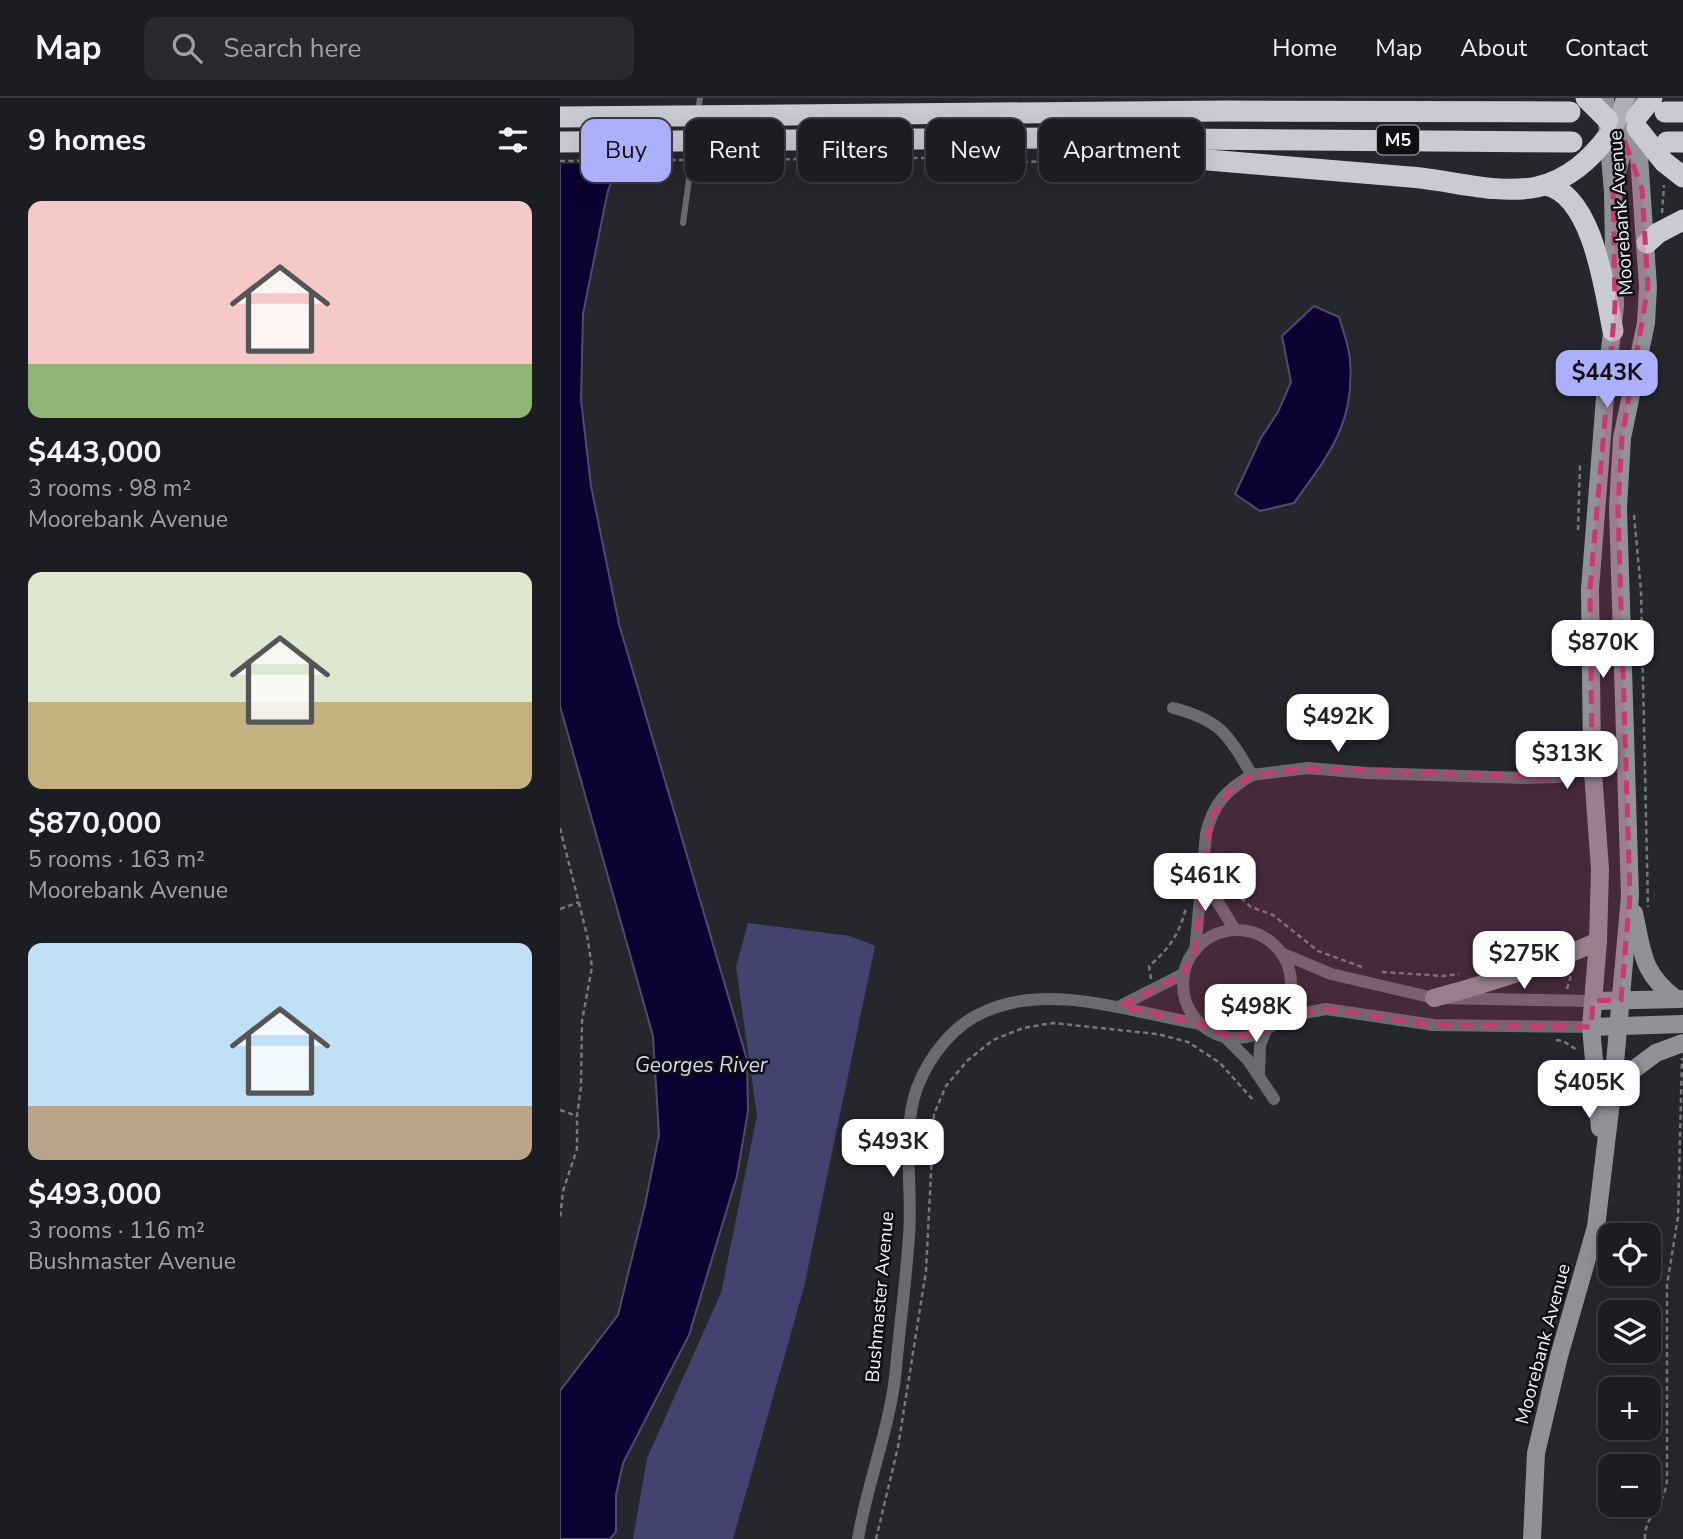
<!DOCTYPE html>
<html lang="en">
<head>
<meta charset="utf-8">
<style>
	:root { --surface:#1c1d22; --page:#292a2f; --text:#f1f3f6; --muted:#a0a2a5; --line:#3a3b40; --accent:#acaffb }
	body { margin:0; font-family:"Nunito Sans",sans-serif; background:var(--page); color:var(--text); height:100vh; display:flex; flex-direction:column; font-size:26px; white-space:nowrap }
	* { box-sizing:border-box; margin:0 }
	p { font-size:23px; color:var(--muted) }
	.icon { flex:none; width:38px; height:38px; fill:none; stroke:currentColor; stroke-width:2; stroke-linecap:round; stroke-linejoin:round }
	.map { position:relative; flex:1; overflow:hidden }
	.side { display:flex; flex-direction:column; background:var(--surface); width:560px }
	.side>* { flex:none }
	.banner { position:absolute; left:21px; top:21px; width:665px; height:63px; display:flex; gap:14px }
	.buttons { position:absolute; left:1038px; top:1125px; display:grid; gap:14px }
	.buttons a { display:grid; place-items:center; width:63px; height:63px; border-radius:14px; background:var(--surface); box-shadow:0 7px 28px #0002,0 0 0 2px var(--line); font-size:35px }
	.price { position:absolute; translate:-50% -60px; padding:0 16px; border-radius:14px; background:#fff; color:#222; font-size:23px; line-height:46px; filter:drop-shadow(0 2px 4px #0008) }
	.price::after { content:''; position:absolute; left:50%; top:42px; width:21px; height:16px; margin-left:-10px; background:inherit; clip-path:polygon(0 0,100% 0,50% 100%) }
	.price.selected { background:var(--accent); color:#111 }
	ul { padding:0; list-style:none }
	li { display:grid; align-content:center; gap:14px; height:371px; padding:0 28px }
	li span { display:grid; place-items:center; height:217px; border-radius:14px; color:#555 }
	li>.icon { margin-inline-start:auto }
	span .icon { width:126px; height:126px; fill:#fffc; stroke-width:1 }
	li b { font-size:30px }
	h2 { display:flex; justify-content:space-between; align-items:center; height:84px; padding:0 28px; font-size:30px }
	.chip { padding:0 24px; border-radius:14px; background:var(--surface); box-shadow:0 7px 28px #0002,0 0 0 2px var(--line); font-size:24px; line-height:63px }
	.chip.selected { background:var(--accent); color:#111 }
	header { display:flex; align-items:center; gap:42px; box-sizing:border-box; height:98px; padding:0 35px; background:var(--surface); border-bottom:2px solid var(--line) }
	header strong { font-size:33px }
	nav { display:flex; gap:38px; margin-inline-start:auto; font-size:24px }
	.search { width:490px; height:63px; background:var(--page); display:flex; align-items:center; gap:18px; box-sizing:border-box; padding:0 24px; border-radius:14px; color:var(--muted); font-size:26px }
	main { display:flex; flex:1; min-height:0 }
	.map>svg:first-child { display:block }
	.green { fill:#42436f }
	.water { fill:#0c0232; stroke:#514a6d; stroke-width:2 }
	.pier { fill:#26272d }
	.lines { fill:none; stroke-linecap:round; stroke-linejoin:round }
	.path { stroke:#77787d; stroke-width:2.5; stroke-dasharray:5 3.5; stroke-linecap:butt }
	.lane { stroke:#6b6b6f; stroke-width:6 }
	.street { stroke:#6b6b6f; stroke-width:12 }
	.secondary { stroke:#919297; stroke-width:18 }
	.primary { stroke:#aeafb7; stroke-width:18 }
	.highway { stroke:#c9cad3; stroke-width:21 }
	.marked { fill:#c93972; fill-opacity:0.2; stroke:#c93972; stroke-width:5; stroke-dasharray:14 9; stroke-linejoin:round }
	.labels { text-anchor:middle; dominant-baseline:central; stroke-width:5; stroke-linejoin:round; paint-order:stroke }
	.shield { fill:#101013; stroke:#aeaeb3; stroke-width:2 }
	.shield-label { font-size:18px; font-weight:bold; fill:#f2f2f7 }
	.street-label { font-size:19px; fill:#f2f2f7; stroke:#101013 }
	.water-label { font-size:21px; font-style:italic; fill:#d6d8ed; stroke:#101013 }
</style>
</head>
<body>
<header>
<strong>Map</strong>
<div class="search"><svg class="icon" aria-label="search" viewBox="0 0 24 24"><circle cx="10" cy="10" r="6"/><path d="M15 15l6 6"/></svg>Search here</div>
<nav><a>Home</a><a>Map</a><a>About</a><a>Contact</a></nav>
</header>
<main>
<section class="side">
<h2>9 homes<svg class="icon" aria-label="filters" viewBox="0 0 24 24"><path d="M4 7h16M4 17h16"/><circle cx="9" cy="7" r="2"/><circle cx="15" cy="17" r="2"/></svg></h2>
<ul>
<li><span style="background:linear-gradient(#f6c9c9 75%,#8fb573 0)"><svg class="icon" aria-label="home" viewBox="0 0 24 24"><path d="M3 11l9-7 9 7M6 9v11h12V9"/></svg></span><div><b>$443,000</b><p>3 rooms · 98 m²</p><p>Moorebank Avenue</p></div></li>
<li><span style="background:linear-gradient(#dfe7d0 60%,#c2b280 0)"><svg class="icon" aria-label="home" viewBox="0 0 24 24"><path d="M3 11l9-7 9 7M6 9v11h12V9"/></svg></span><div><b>$870,000</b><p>5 rooms · 163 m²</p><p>Moorebank Avenue</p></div></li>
<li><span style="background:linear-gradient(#bfe0f5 75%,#b9a48a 0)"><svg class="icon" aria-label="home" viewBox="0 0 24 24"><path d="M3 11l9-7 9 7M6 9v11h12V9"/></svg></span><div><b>$493,000</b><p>3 rooms · 116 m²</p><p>Bushmaster Avenue</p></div></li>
</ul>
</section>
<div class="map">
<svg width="1123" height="1441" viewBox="0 0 1123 1441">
	<rect width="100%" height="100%" fill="#26272d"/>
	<polygon class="green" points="188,825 290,838 315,848 244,1189 173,1441 73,1441 87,1360 161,1195 197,1018 176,869"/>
	<g class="water">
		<polygon points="0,0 76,0 47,97 23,216 21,302 31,388 59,526 187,962 188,1013 177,1078 129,1237 63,1365 56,1397 56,1434 50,1441 0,1441 0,1293 58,1217 85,1107 99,1037 93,938 0,608"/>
		<path d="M754,208L779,219C783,233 789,248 790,262C795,326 769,356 734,405L700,413L675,396L701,340L718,314L731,284L722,238Z"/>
	</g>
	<polygon class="pier" points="0,0 80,0 60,66 0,66"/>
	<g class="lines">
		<g class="path">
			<polyline points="140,62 364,60 429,65 497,63 513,58"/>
			<polyline points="0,63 123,62"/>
			<polyline points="1102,115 1104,87"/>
			<polyline points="1074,417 1081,493 1088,809"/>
			<polyline points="1018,432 1020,366"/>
			<polyline points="1007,662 1004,657 1016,635"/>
			<polyline points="0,730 27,837 32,869 22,923 21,989 17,1018 17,1051 3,1093 0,1122"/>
			<polyline points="667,797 674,794 691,809 713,817 758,853 802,869"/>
			<polyline points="0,811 19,804"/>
			<polyline points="822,874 883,878 899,876"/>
			<path d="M591,881L589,868C608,852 619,837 625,813L628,812"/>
			<polyline points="1007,891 1013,870"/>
			<polyline points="996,942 1003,943 1017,952"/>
			<polyline points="0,1012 17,1018"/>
			<polyline points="316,1441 338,1349 366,1173 374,1016 386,988 407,963 433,942 463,930 493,925 597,936 628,944 660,965 694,1003"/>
			<path d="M1085,1441C1084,1423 1096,1415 1102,1400C1105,1395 1106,1389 1107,1383V1187L1118,1119L1122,960"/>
		</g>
		<g class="lane">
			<polyline points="138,12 140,0"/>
			<polyline points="123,125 137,23"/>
		</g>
		<g class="street">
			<path d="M613,610C661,622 668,637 692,677L748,670L807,675L965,680L998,679L1015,673L1032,660"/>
			<polyline points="643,780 675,832"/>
			<circle cx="677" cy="886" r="54"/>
			<path d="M635,853L646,736C653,706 666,692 692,677"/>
			<polyline points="721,855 771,876 874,900 1033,903"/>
			<polyline points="560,908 623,876"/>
			<polyline points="719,920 766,911 874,927 1031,929"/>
			<polyline points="665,939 688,962 714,1001"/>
			<polyline points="699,976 700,947 706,932"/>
			<path d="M298,1441C307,1384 331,1328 336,1270C340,1226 346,1182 349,1138C353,1091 341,1034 357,990C369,958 394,926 426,913C492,884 573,915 640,926"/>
		</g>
		<g class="secondary">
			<polyline points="1056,77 1065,44 1076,21"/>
			<path d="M1074,815C1083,855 1081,874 1116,901"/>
			<path d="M874,900C930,885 985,868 1038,843"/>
			<polyline points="1033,903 1120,901"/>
			<polyline points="1031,929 1123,926"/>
			<polyline points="1053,987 1096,955 1123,945"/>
			<polyline points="1040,1030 1031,929 1038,843 1040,771 1032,660 1030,491 1046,287 1055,208 1053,94 1045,0"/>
			<polyline points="972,1441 976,1355 999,1258 1036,1129 1053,987 1070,798 1058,410 1062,340 1086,225 1088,189 1075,0"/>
		</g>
		<polyline class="primary" points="1049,37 1060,18 1065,0"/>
		<g class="highway">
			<polyline points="1026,0 1048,22"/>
			<polyline points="1105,14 1123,14"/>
			<polyline points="0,19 666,13 1010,14"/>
			<polyline points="1076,20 1092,0"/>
			<polyline points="1077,30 1104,64 1123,79"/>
			<polyline points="0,44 489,40 1012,44"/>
			<polyline points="1107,44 1123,44"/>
			<path d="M536,50L553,54C652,63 751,70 850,79C891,82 936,97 977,89C1008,82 1030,62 1049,37"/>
			<path d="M985,87C1033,96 1045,193 1053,233"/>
			<polyline points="1087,145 1098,135 1123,122"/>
		</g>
	</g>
	<path class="marked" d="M1065,44L1082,91L1088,189L1062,340L1058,410L1070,798L1061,902L1033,903L1031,929L874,927L766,911L719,920L706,932L672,940L640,926L560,908L623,876L635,853L650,720L673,688L692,677L748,670L998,679L1032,660L1030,491L1055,208L1053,94Z"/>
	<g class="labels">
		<rect class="shield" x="817" y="27.5" width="42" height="29" rx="5"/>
		<g class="shield-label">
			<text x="838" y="42">M5</text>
		</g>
		<g class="street-label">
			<text transform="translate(1061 115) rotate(-94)">Moorebank Avenue</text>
			<text transform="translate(320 1199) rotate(-85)">Bushmaster Avenue</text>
			<text transform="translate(983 1246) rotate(-75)">Moorebank Avenue</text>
		</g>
		<g class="water-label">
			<text x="141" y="967">Georges River</text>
		</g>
	</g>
</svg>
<div class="buttons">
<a><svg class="icon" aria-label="locate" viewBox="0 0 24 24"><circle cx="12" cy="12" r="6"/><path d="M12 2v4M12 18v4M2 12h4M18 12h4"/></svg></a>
<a><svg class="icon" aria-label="layers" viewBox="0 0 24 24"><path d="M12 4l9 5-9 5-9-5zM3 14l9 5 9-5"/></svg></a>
<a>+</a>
<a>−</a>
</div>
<b class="price selected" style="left:1047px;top:312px">$443K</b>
<b class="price" style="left:1043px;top:582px">$870K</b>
<b class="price" style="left:778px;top:656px">$492K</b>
<b class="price" style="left:1007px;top:693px">$313K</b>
<b class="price" style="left:645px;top:815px">$461K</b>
<b class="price" style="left:964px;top:893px">$275K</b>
<b class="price" style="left:696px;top:946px">$498K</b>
<b class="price" style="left:1029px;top:1022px">$405K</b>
<b class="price" style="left:333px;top:1081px">$493K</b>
<div class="banner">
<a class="chip selected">Buy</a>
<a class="chip">Rent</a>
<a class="chip">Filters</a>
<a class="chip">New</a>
<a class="chip">Apartment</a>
</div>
</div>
</main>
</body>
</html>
